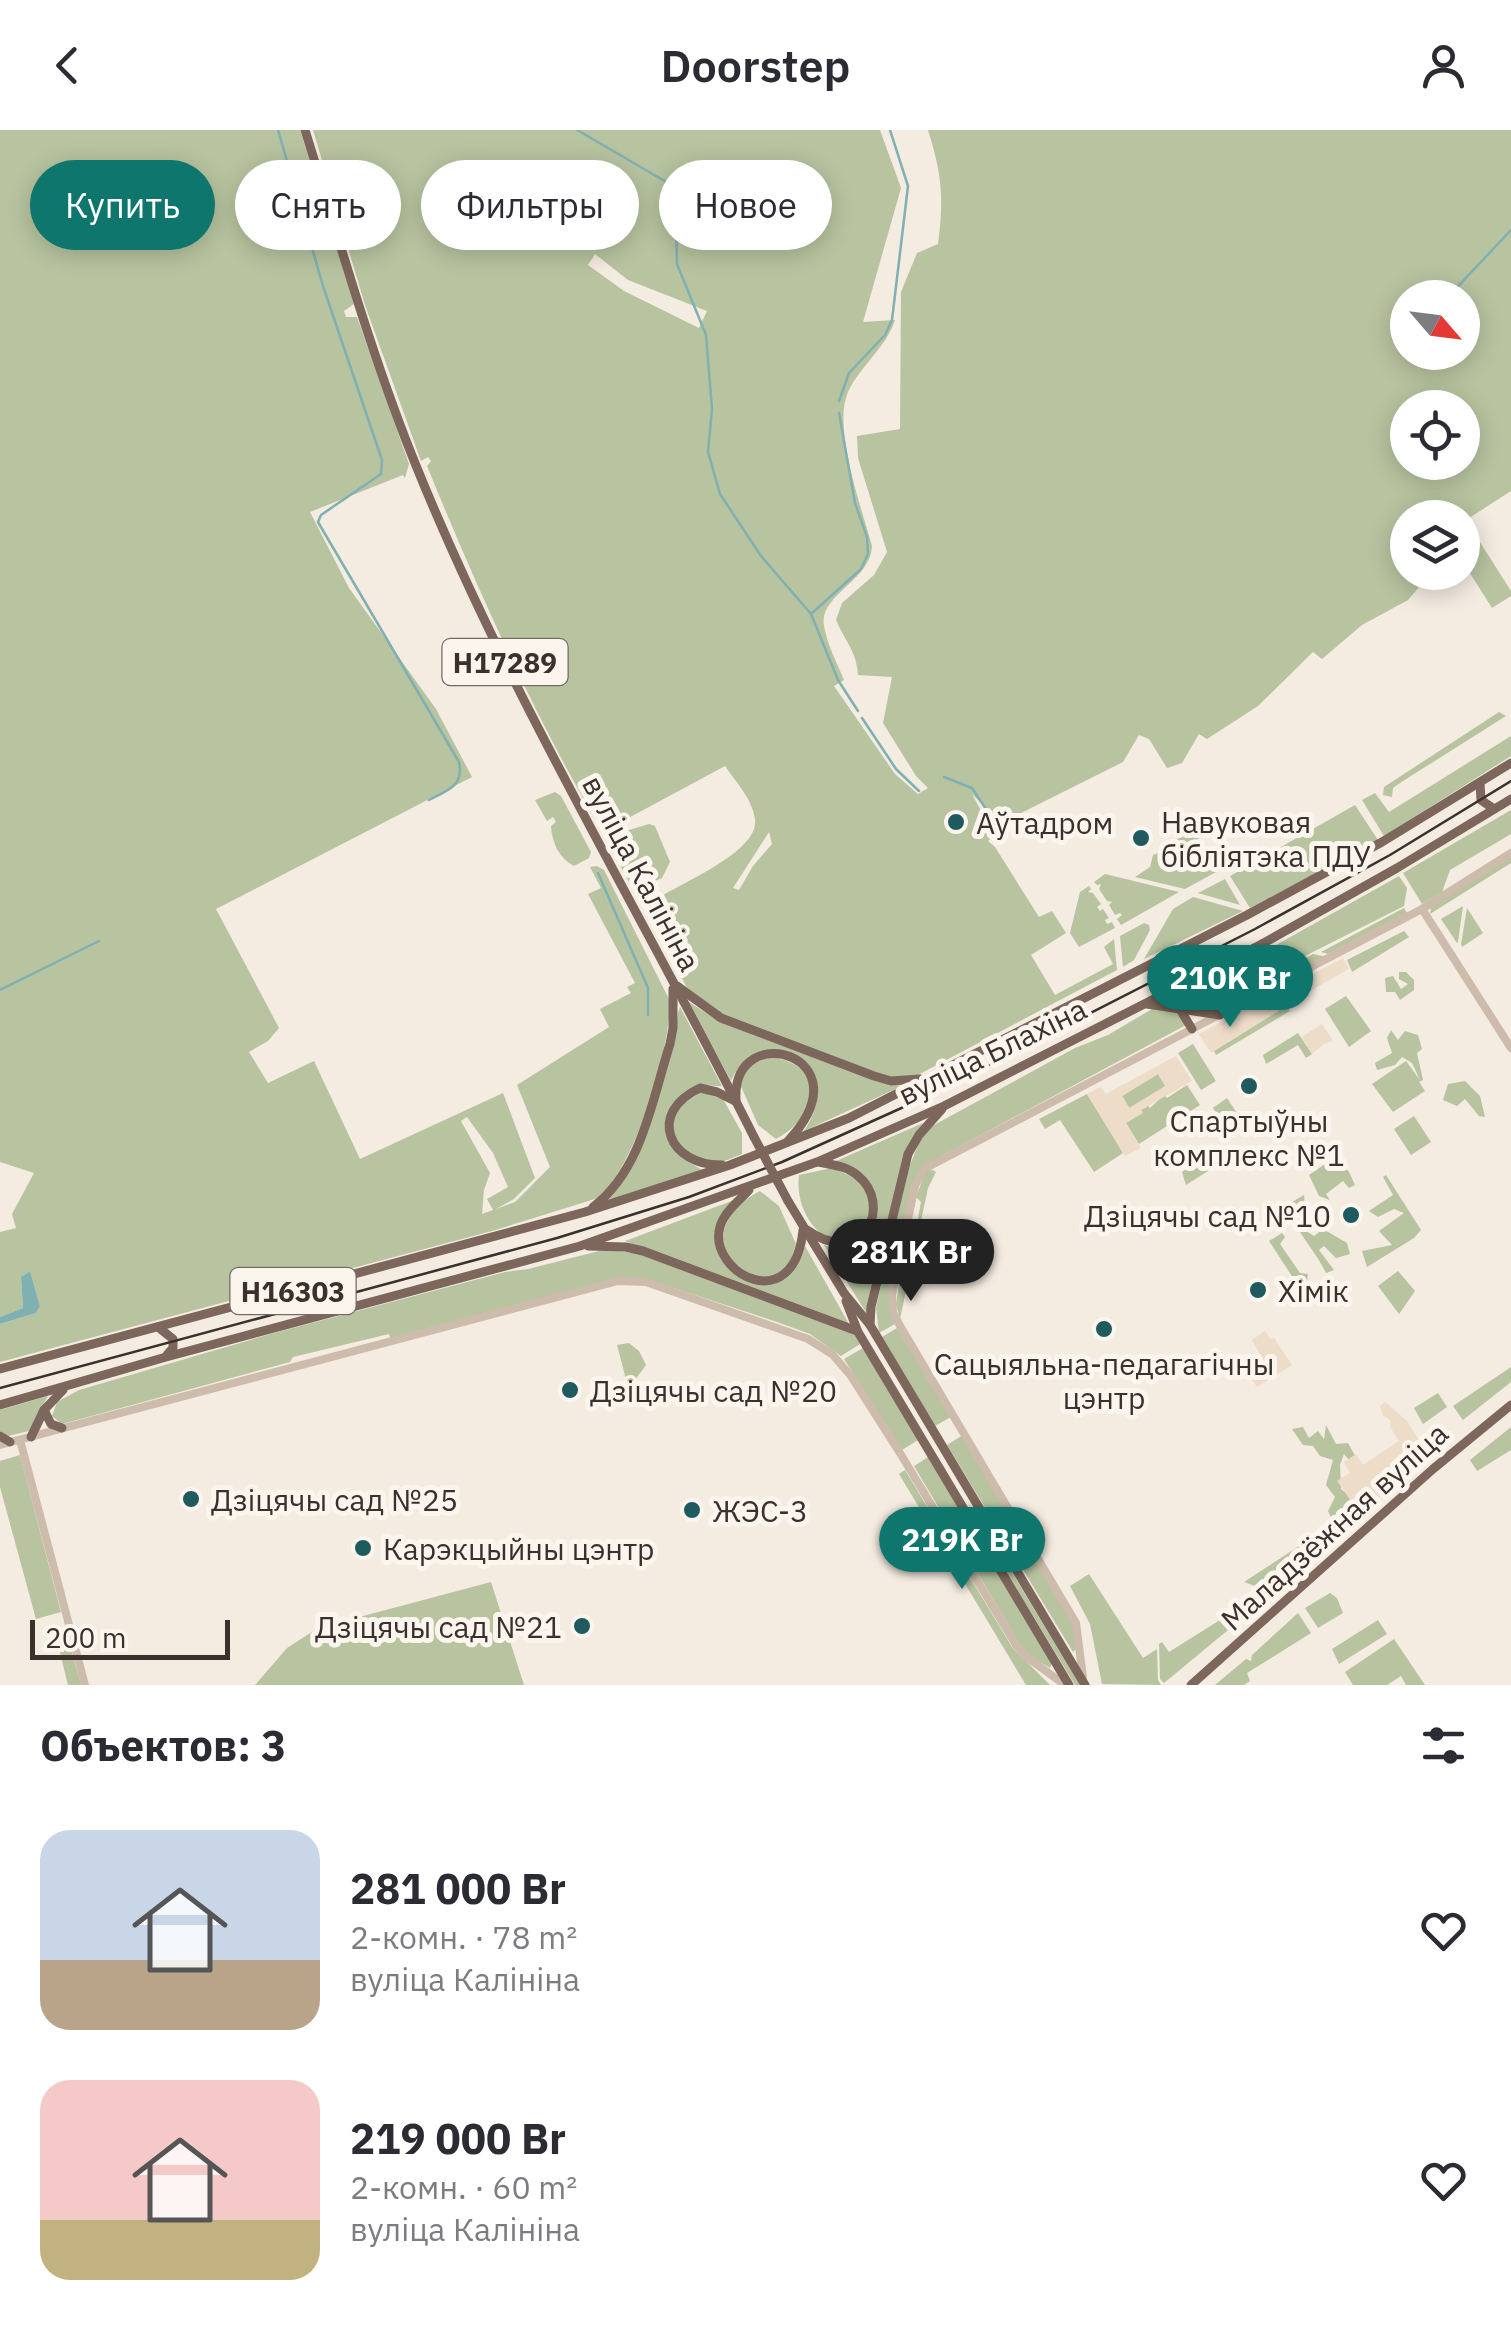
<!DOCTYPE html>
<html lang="ru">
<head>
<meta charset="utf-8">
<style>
	:root { --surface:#fff; --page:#f2f2f3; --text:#2b2b33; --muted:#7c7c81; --accent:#0f766e }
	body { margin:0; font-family:"IBM Plex Sans",sans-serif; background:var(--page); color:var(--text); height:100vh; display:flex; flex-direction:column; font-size:38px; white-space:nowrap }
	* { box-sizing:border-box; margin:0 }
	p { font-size:32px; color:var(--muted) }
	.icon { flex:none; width:55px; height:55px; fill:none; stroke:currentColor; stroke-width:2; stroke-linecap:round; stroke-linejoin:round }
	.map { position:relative; height:1555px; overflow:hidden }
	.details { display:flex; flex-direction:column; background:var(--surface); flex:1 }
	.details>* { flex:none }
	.hud { position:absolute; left:30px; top:30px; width:1000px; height:90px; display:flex; gap:20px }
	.needle { width:65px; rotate:118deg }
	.controls { position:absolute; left:1390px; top:150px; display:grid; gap:20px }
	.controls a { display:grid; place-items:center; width:90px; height:90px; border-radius:50%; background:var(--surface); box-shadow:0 5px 25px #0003; font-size:50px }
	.scale { position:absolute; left:30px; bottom:25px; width:200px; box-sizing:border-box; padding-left:10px; border:5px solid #3b302b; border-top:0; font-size:28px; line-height:35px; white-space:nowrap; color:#3b302b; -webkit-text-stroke:8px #fbf5ee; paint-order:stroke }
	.price { position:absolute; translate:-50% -85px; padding:0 22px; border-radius:35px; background:var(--accent); color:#fff; font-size:32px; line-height:65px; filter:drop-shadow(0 2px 5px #0008) }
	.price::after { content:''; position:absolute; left:50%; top:60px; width:30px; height:22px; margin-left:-15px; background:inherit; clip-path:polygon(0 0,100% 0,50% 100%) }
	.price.selected { background:#222; color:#fff }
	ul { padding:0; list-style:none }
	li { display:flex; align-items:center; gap:30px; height:250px; padding:0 40px }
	li span { display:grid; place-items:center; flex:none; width:280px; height:200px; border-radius:30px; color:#555 }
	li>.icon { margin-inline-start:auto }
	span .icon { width:120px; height:120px; fill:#fffc; stroke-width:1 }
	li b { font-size:42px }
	h2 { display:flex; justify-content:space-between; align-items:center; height:120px; padding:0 40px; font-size:42px }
	.pill { padding:0 35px; border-radius:45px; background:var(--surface); box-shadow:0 5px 25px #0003; font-size:35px; line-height:90px }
	.pill.selected { background:var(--accent); color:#fff }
	header { display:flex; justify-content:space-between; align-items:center; height:130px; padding:0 40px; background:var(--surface); font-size:45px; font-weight:600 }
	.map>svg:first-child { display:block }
	.green { fill:#b8c4a0; fill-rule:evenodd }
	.plaza { fill:#ecdcc8; fill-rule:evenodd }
	.water { fill:#7fb0b2 }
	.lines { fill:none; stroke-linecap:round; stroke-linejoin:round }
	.stream { stroke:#7fb0b2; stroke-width:2.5 }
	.minor { stroke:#cdbbac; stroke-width:8 }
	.major { stroke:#7d675c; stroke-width:9 }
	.tram { stroke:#3b302b; stroke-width:2.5 }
	.major-bridge { stroke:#7d675c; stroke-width:9 }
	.poi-dot { fill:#1f5a5e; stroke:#fbf5ee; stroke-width:4 }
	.labels { text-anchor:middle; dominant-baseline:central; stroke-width:10; stroke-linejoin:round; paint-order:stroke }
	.shield { fill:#fbf5ee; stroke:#756b66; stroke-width:2.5 }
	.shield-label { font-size:28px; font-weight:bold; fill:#3b302b }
	.poi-label { font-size:30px; fill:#3b302b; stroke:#fbf5ee; text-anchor:start }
	.street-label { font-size:30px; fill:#3b302b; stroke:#fbf5ee }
</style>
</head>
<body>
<header><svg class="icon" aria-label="back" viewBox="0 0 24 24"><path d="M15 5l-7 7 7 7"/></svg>Doorstep<svg class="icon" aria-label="person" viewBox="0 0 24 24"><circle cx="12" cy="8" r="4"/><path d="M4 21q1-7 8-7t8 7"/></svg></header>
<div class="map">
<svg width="1511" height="1555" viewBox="0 0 1511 1555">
	<rect width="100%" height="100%" fill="#f4ebe1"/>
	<g class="green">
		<path d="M0,0H300L354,174L344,181L346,187H357L409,334L405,348L403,345L310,382L349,458L436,579L472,647L216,779L279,898L268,911L249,922L268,953L314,931L360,1029L503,963L535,1048L514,1069L496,1079L515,1072L550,1037L517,955L609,897L600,879L631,863L627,857L635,853L588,764L601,758L590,737L597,736L604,740L669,869C674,911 632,1048 595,1069L492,1101L0,1232V1194L36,1183L40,1176L30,1141L21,1147L23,1178L0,1187V1102L16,1098L12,1084L34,1043L0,1032ZM467,987L493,1023L508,1057L487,1069L493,1080L482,1084L484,1060L490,1043L461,991Z"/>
		<path d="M313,0H880L901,58L863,192L895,190C886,218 860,236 848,262C832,299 862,378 872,416C871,451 818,465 824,496C827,514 837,533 844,550L834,556L895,644L918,664L928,658L916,646L883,593L892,547L858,545C857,522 845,511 836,490L842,473L874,445L887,422L858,328L857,306L900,299L901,162L917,123L938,114C944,68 942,44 928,0H1511V361L1466,390L1511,461V466L1492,478L1463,432L1462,388H1408V442L1431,443L1408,470L1362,495L1322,529L1313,522L1258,576L1207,609L1199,604L1182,633L1167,638L1149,609L1139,605L1123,632L1001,693L972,664L994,705L988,711L995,717L1039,787L1052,781L1066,803L1031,825L1055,865L1113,834L1104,817L1114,809L1117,840L912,948H891L723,885L698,870L686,856L646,778L651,765L655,770C679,754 759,722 755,690C753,670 736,652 725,636L621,692L604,693L593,686C529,574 476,456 427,336L431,331L428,327L421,331L365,175ZM595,124L628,150L707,181L699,198L624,161L588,135ZM1408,168H1462V222H1408ZM1408,278H1462V332H1408ZM769,702L772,714L753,736L739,760L733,758Z"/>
		<polygon points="1499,582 1506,586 1403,651 1393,658 1392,667 1383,665 1384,657"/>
		<polygon points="1511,606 1511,626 1384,706 1362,670 1375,663 1389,682"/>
		<path d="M555,662L561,666L591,722L589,728L574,736C559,728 552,713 551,696L556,692L553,687L547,691L535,670Z"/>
		<polygon points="1355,675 1378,710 1250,778 1230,746"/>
		<polygon points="1511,680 1511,704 1450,740 1442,762 1422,774 1403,743"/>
		<polygon points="649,694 655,696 670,732 662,748 637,759 631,756 610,716 609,706"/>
		<polygon points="1190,701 1195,702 1217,738 1216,742 1185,759 1135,747 1150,737 1153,725 1158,723 1162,729 1170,725 1166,716"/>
		<polygon points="1511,726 1511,733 1430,784 1431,777"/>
		<polygon points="1105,744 1179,762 1121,795 1117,789 1122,785 1120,783 1115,785 1109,775 1112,772 1107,771 1099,759 1101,754 1097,755 1094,752"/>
		<polygon points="1399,746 1407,758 1404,776 1303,827 1297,825 1301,828 1297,827 1299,832 1313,824 1327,827 1270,856 1255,850 1255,839 1262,824 1276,842 1264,822 1272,817 1278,820 1276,815"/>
		<polygon points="1225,749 1240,775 1198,763"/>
		<polygon points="1089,756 1091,759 1088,762 1093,763 1101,774 1097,777 1100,781 1103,779 1109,788 1105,790 1107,794 1112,792 1115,798 1079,817 1070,803 1080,762"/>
		<polygon points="1193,767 1243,781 1144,829 1173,779"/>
		<polygon points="1463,776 1458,812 1457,813 1441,789"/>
		<polygon points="1404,778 1407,783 1328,824 1321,822"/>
		<polygon points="1467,778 1483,803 1462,817 1461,814"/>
		<polygon points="1144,793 1149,795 1150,800 1134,830 1123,837 1120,806"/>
		<polygon points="1404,801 1409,807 1352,842 1347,830"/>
		<polygon points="1252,824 1228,877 1220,882 1160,872"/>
		<polygon points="1399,842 1406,842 1414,850 1414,860 1400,870 1395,862 1386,862 1385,848 1393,846 1401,859 1408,854 1399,849"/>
		<polygon points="1346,866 1371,901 1349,917 1325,879"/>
		<path d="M689,872L720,892L873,950L902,956L804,1001C853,926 756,890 731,951Z"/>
		<polygon points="1287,875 1290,881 1216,925 1214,921"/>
		<path d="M680,877L722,956C715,957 706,954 698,955C690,957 683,963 678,969C651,996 675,1027 703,1040L607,1071C640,1042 662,958 673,915C676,902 676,888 680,877Z"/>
		<polygon points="1152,879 1177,881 1186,895 923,1036 912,1055 890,1184 895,1194 879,1203 876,1178 904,1049 922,1006 934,995 1075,918 1108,905"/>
		<polygon points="1391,900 1398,910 1405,901 1418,905 1422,919 1417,923 1423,950 1419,952 1425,961 1393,982 1372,954 1406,931 1420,950 1412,933 1402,927 1395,935 1377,940 1375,933 1392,923 1387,908"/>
		<polygon points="1298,903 1312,924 1306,928 1298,915 1266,934 1263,925"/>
		<polygon points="1193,914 1216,951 1201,960 1178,923"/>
		<path d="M769,927C829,934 819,986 776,1009L758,995L739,952L747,937Z"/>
		<polygon points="1158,944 1166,956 1130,979 1122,966"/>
		<polygon points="1465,951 1480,966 1485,987 1479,986 1465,969 1457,976 1443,970 1448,954"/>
		<polygon points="1187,955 1200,975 1139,1014 1126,993 1142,983 1141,980 1148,976 1150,978 1164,965 1167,968"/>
		<path d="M701,962L723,969L742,1003V1024C730,1029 716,1036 703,1032C683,1026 665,1002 676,982C681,973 693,968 701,962Z"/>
		<polygon points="1087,964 1123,1023 1094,1042 1060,990 1045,999 1039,989"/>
		<polygon points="1227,968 1244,994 1230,1004 1213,978"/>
		<polygon points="1414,986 1431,1012 1411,1025 1394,999"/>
		<path d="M923,993L916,1003L867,1184L824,1115C874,1133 903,1054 836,1031Z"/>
		<polygon points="1205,1027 1219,1034 1186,1055 1182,1042"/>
		<polygon points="1335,1027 1349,1042 1355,1055 1349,1058 1343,1051 1326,1064 1330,1070 1319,1066 1309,1045"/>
		<path d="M832,1038L858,1049L871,1072C859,1145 792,1103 799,1045Z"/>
		<polygon points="933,1040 936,1042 928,1058 900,1189 896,1174 901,1141 909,1138 921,1072 916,1067 926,1041"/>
		<polygon points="1386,1045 1421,1100 1414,1108 1367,1137 1362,1121 1392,1115 1379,1101 1404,1083 1394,1079 1378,1087 1369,1081 1393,1065 1383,1047"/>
		<path d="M760,1061L779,1076L796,1114L788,1138C782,1140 773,1147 766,1148C759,1149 750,1144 744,1140C705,1116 727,1077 760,1061Z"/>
		<path d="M1304,1065L1305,1076L1299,1083L1316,1077V1087L1306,1101L1314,1106L1323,1099L1347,1113L1350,1124L1336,1128L1324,1116L1319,1120L1334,1140L1326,1143C1314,1118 1294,1100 1287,1075Z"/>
		<path d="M737,1069L715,1113C733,1161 792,1174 805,1116L849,1194L625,1111Z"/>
		<polygon points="1282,1103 1285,1107 1280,1114 1300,1143 1308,1144 1307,1152 1299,1157 1269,1111"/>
		<polygon points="607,1119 642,1124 855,1204 860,1214 841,1226 810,1204 777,1192 647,1149 617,1148 390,1208 389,1204 293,1227 290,1232 62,1294 52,1286 57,1272 79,1260 274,1203 505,1142 528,1139"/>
		<polygon points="1398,1141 1415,1161 1399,1184 1378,1156"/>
		<polygon points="897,1198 951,1287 935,1296 882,1207"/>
		<polygon points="629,1213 639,1221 646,1235 635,1250 627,1253 617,1215"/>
		<polygon points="863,1218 918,1310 902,1320 844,1229"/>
		<polygon points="1511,1237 1511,1252 1463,1290 1453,1276"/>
		<polygon points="1438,1263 1447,1277 1423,1294 1414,1278"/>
		<polygon points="48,1266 29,1301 8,1306 0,1301 0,1280"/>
		<polygon points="1326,1295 1336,1314 1348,1313 1359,1333 1353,1335 1344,1324 1340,1335 1341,1359 1355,1371 1360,1386 1353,1394 1337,1400 1328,1381 1335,1367 1326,1355 1333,1330 1320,1326 1313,1316 1303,1315 1292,1299 1303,1297 1309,1308 1318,1301 1324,1309"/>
		<polygon points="1511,1297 1511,1320 1477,1341 1470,1330"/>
		<polygon points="963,1305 1073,1494 1076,1519 1073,1522 947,1315"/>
		<polygon points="20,1325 61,1482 36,1489 0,1357 0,1331"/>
		<polygon points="928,1327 1052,1533 1050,1538 1030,1526 1019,1513 914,1336"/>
		<polygon points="905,1340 1012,1517 1050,1555 1026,1555 899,1344"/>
		<polygon points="984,1396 1080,1555 1075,1555 980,1398"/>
		<polygon points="1328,1397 1334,1406 1278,1456 1268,1450 1258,1457 1244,1452"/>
		<polygon points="1089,1444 1143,1528 1157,1519 1158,1550 1161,1555 1102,1554 1090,1494 1070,1456"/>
		<polygon points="491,1452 524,1555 255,1555 287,1518 318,1498"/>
		<polygon points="1330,1463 1337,1468 1343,1483 1318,1498 1305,1478"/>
		<polygon points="1247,1473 1251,1481 1164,1553 1160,1549 1159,1514 1162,1512 1169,1522"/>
		<polygon points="1298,1483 1311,1503 1247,1543 1250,1551 1244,1555 1215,1555 1246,1529 1251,1531 1252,1525"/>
		<polygon points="1378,1490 1387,1504 1339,1534 1332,1519"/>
		<polygon points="66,1501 81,1555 68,1555 55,1503"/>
		<polygon points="1394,1509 1425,1555 1406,1555 1401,1546 1387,1555 1353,1555 1345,1542"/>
	</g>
	<g class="plaza">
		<polygon points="1343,828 1349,839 1308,862 1297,863 1293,872 1211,923 1199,904 1275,863 1271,861 1306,844 1307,847"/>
		<polygon points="1322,894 1333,911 1325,913 1312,924 1302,907"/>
		<path d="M1176,926L1192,951L1141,980L1143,983L1126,993L1141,1018L1125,1026L1087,964L1101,957L1106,964ZM1158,944L1165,956L1129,978L1122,966Z"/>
		<polygon points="1265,1201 1270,1209 1274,1208 1292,1235 1257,1257 1252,1250 1262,1243 1265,1246 1268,1239 1252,1210"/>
		<polygon points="1385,1272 1407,1291 1429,1326 1425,1333 1406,1344 1377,1370 1371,1382 1365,1375 1351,1371 1337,1351 1350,1343 1344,1332 1356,1324 1363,1335 1399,1311 1390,1297 1390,1290 1383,1285 1380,1276"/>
	</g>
	<polygon class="water" points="30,1141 40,1176 36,1183 0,1194 0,1187 23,1178 21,1147"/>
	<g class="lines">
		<g class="stream">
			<path d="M278,0L323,156L382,330L381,344L321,385L318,392L459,632C464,656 448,660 429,670"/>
			<polyline points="577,0 675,57 677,134 706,205 712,279 708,322 720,364 761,426 811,484 838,550 858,581"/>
			<polyline points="1447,168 1511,100"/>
			<polyline points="839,271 849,243 885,205 892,190 908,56 890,0"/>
			<polyline points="811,484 861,439 868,424 867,407 855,373 839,283"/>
			<polyline points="862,588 896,639 919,661"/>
			<polyline points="944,647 972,658 996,694"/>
			<polyline points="598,743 648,858 648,885"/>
			<polyline points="0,860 99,811"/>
		</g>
		<g class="minor">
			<polyline points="1422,779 1511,918"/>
			<polyline points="1231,879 1422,779 1511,723"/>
			<polyline points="20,1310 85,1555"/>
			<polyline points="0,1315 618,1151 646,1152 808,1209 832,1224 851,1246 900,1323 1016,1515 1028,1528 1065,1555"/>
			<polyline points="1083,1547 1076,1493 899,1194 893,1182 892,1165 915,1056 924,1039 1219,885"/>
		</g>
		<g class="major">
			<path d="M305,0C340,113 372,228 417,338C511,570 642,783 754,1007"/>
			<polyline points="1480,653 1481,670 1494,679"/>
			<polyline points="1250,842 1256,856 1267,860"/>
			<polyline points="677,856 721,888 874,946 891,951 920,949"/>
			<polyline points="1147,874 1220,885"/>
			<polyline points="1231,879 1262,814"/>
			<polyline points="1181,881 1192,899"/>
			<path d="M736,969C732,887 869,925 788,1011"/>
			<path d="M722,1035C669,1036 646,983 700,958L717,962L735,971"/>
			<path d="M749,1060C739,1071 724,1082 720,1097C707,1142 794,1190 803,1100"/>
			<polyline points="788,1071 844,1163 870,1195 1085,1555"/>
			<path d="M593,1077C642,1040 652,970 670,914L673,898V859"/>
			<path d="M807,1100C862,1139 895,1075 857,1045C847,1036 832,1035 819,1032"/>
			<polyline points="588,1116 626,1117 643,1121 857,1201"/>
			<polyline points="846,1171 858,1202 1069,1555"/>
			<polyline points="870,1195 871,1177 908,1024 919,1005 942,979"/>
			<polyline points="158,1197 173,1209 173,1218 167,1225"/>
			<polyline points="0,1239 585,1082 730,1035 849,988 1247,785 1382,712 1511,633"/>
			<polyline points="0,1275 166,1227 580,1116 817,1032 944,976 1262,814 1397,738 1511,669"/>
			<polyline points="44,1280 51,1294 62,1298"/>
			<polyline points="0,1306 10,1312"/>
			<polyline points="31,1307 44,1280 63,1260"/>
			<polyline points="1191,1555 1433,1339 1511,1275"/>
		</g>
		<polyline class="tram" points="0,1258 557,1108 689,1067 782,1032 928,966 1255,799 1390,725 1511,651"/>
		<polyline class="major-bridge" points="754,1007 788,1071"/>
	</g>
	<g class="poi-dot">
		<circle cx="956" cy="692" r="10"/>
		<circle cx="1141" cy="708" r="10"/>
		<circle cx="1249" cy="956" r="10"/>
		<circle cx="1351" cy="1085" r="10"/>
		<circle cx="1258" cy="1160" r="10"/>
		<circle cx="1104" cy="1199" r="10"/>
		<circle cx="570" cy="1260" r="10"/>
		<circle cx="191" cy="1369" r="10"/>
		<circle cx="692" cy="1380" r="10"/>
		<circle cx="363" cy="1418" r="10"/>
		<circle cx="582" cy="1496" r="10"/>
	</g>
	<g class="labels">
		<g class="shield">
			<rect x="442.5" y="509" width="125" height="46" rx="8"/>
			<rect x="230.5" y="1138" width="125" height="46" rx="8"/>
		</g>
		<g class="shield-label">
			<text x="505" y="532">Н17289</text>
			<text x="293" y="1161">Н16303</text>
		</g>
		<g class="poi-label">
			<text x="1161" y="691">Навуковая<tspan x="1161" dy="34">бібліятэка ПДУ</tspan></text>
			<text x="976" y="692">Аўтадром</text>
			<text x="1249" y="990" text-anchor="middle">Спартыўны<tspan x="1249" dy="34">комплекс №1</tspan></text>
			<text x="1331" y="1085" text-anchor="end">Дзіцячы сад №10</text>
			<text x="1278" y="1160">Хімік</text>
			<text x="1104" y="1233" text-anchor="middle">Сацыяльна-педагагічны<tspan x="1104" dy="34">цэнтр</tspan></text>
			<text x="590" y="1260">Дзіцячы сад №20</text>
			<text x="211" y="1369">Дзіцячы сад №25</text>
			<text x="712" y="1380">ЖЭС-3</text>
			<text x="383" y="1418">Карэкцыйны цэнтр</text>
			<text x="562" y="1496" text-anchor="end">Дзіцячы сад №21</text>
		</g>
		<g class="street-label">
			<text transform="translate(642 743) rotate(62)">вуліца Калініна</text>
			<text transform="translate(992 921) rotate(-26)">вуліца Блахіна</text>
			<text transform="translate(1334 1396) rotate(-42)">Маладзёжная вуліца</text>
		</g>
	</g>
</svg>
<div class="controls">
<a><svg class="needle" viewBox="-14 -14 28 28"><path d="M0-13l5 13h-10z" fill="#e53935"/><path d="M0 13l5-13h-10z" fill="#7c7c81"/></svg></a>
<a><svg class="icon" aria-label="locate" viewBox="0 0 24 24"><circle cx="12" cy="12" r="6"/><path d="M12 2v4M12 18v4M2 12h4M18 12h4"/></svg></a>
<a><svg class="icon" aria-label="layers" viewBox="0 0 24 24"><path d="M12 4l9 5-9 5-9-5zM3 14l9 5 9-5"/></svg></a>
</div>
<div class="scale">200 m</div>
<b class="price" style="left:1230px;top:900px">210K Br</b>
<b class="price selected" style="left:911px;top:1174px">281K Br</b>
<b class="price" style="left:962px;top:1462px">219K Br</b>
<div class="hud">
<a class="pill selected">Купить</a>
<a class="pill">Снять</a>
<a class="pill">Фильтры</a>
<a class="pill">Новое</a>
</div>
</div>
<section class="details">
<h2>Объектов: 3<svg class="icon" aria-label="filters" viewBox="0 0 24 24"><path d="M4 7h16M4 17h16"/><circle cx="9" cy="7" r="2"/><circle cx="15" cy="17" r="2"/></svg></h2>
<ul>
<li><span style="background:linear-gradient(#c9d6e8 65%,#b9a48a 0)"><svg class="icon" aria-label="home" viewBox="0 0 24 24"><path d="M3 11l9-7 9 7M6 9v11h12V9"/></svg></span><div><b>281 000 Br</b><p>2-комн. · 78 m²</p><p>вуліца Калініна</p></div><svg class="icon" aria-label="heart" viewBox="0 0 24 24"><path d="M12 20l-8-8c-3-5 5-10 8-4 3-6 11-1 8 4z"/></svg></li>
<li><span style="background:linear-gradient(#f6c9c9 70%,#c2b280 0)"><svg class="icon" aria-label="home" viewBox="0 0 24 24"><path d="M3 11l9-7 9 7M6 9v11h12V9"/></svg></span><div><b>219 000 Br</b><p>2-комн. · 60 m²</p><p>вуліца Калініна</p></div><svg class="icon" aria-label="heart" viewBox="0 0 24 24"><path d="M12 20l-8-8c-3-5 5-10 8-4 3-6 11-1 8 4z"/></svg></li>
</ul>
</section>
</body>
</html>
